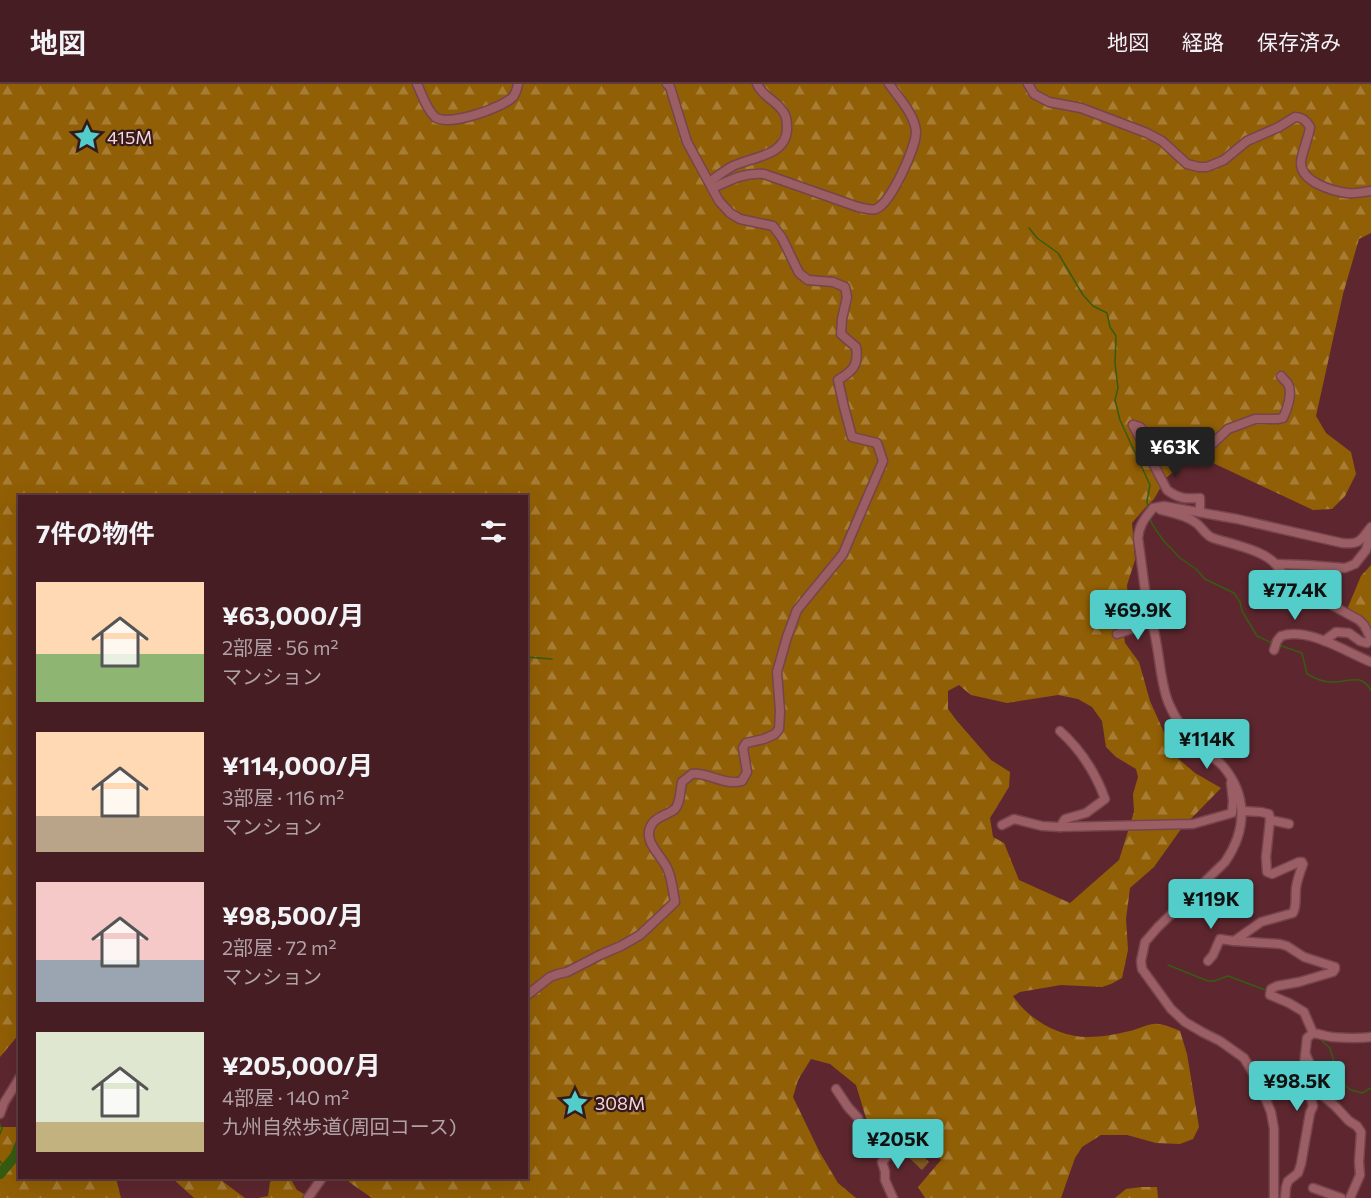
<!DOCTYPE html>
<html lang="ja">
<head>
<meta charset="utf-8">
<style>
	:root { --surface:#461d23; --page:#502a30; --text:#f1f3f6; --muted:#b0a2a6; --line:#5e3b41; --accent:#53cdca }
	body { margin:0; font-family:Commissioner,"Noto Sans JP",sans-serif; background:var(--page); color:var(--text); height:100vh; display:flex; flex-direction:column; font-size:22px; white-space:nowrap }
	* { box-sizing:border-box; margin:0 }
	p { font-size:20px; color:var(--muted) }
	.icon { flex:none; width:33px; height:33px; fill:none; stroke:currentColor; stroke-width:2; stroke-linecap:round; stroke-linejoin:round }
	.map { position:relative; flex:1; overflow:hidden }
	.drawer { position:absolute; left:18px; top:411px; width:510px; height:684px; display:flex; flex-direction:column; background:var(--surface); border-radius:0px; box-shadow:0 6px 24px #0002,0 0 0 2px var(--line) }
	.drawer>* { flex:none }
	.price { position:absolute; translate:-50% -51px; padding:0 14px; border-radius:6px; background:var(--accent); color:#111; font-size:20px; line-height:39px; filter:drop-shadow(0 2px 3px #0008) }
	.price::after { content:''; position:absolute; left:50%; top:36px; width:18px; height:14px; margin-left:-9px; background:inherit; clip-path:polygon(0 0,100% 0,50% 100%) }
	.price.selected { background:#222; color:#fff }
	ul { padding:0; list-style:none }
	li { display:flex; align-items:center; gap:18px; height:150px; padding:0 18px }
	li span { display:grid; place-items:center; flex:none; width:168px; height:120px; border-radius:0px; color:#555 }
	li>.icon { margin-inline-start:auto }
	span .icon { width:72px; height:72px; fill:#fffc; stroke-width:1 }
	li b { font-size:26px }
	h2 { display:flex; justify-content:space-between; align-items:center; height:72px; padding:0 18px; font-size:26px }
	header { display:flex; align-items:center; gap:36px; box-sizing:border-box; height:84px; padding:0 30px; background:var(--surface); border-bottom:2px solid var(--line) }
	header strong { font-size:28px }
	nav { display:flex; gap:33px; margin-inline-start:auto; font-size:21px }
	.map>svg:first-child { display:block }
	.forest { fill:url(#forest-firs); fill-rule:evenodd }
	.cemetery { fill:url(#cemetery-stones) }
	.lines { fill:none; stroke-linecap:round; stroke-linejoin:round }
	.stream { stroke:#365c11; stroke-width:1.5 }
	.river { stroke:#365c11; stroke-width:10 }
	.minor-casing { stroke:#75444d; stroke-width:11 }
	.minor { stroke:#9c5e65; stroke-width:8 }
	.labels { text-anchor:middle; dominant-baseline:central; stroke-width:4.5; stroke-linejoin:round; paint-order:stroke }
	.poi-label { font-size:18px; fill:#f9d5d7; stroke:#331a1d; text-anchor:start }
</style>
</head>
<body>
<header>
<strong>地図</strong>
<nav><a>地図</a><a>経路</a><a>保存済み</a></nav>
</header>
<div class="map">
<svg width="1371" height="1114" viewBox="0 0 1371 1114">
	<defs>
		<pattern id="forest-firs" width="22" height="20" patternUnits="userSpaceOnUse" patternTransform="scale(1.5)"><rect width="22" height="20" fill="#915f05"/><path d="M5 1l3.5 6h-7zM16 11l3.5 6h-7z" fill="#a77c35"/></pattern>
		<pattern id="cemetery-stones" width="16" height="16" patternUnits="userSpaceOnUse" patternTransform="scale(1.5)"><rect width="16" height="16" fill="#835b1f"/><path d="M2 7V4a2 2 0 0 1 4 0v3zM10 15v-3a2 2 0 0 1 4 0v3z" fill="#95723f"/></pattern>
	</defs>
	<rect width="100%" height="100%" fill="#5e272f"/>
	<g class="forest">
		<path d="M0,0H1371V149L1359,155L1343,210L1316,332L1326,349L1351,368L1356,390L1345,412L1332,425L1313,426L1196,371L1180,382L1166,394L1154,415L1145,424L1132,439L1135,476L1127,501L1128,520L1124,533L1123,546L1125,559L1139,578L1150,617L1174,671L1195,689L1221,704L1181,745L1154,783L1130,804L1126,835L1128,866L1122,894L1111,900L1102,903L1061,901L1020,908L1013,912C1029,936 1059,953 1088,953C1102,953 1117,950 1130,947C1138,945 1145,941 1153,940C1162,939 1172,944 1180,947L1187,970L1199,1043L1193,1055L1180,1060L1156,1059L1127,1051H1101L1082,1063L1075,1074L1061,1114H925L918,1103L941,1076L934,1066L908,1055H887L869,1044L856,1001L830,980L811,975L798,996L793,1013L819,1067L838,1099L856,1114H372L349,1098V1094H526V412H20V949L0,973ZM959,601L971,611L1007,619L1058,611L1078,615L1092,623L1102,637L1106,663L1116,673L1136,685L1138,693L1133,710L1134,728L1119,776L1070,819L1019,796L1004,759L993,753L990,734L1009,703L1010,688L991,676L957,637L948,625V607Z"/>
		<polygon points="1371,481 1371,551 1361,546 1348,523 1361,492"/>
		<polygon points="0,1043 19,1043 20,1094 116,1094 121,1114 0,1114"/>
		<polygon points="172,1094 218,1094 245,1114 194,1114"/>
		<polygon points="277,1094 290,1094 297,1106 304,1110 302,1114 258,1114 268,1112 270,1098"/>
		<polygon points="1141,1103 1157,1103 1158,1114 1115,1114 1126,1105"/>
	</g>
	<polygon class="cemetery" points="914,1062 929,1078 922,1086 905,1070"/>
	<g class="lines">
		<g class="stream">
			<polyline points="1029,144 1037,154 1058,169 1083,211 1093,222 1107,229 1110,243 1116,252 1115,279 1118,304 1115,316 1120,336 1150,401 1147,417 1148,423"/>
			<polyline points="1150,434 1152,440 1163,456 1180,474 1196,485 1205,495 1234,509 1240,518 1242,527 1257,552 1272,559"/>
			<path d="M1279,561L1302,569L1307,590C1314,594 1322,598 1331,598C1348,599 1360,588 1371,606"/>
			<polyline points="526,573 552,575"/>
			<polyline points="1168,881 1208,897 1214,897 1228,892 1268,907"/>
			<polyline points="1310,932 1315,944"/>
			<polyline points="1320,955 1330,964 1334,978 1340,984 1343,1000 1351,1006 1362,1009 1371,1004"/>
			<polyline points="0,1040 2,1044 0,1050"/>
			<polyline points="0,1077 5,1085"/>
		</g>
		<polyline class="river" points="0,1090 15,1072 20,1060"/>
		<defs>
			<g id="minor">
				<path d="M417,0C422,10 426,25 435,33C448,43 502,24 513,13C516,9 517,5 518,0"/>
				<path d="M1028,0L1034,10L1049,18L1081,24L1147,49L1162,57L1187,80L1199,83H1207L1224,76L1247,57L1279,43L1295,33C1302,33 1306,36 1310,43C1309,53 1300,73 1301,80C1302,98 1332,107 1347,109C1355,110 1363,108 1371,107"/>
				<path d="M709,98C717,93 725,86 733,82C752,73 786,72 787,45C787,40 787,35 785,31C779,17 764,15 757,0"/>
				<path d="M713,104C730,96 745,88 764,90L858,123C864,124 871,127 876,125C891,119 916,63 916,48C915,31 899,14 889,0"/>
				<path d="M1133,341L1140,343L1154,361L1160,366L1190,371L1208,364L1228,345L1255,335H1277L1283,334C1287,326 1293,309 1288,300C1286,297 1283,295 1281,292"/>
				<path d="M1133,341L1167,406C1179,415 1186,415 1200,414V428"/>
				<path d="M1161,426C1172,429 1186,431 1196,439C1202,443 1206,452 1213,454C1230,460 1272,467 1279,486L1313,511L1359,536L1364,541L1371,555L1367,559L1360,557L1349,549L1336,548L1324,557"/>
				<polyline points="1277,480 1307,481 1345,484 1355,480 1366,466 1371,449"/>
				<polyline points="1117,550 1151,538"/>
				<path d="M1274,566L1277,557L1281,552C1309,543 1346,568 1371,578"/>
				<path d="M1060,647C1080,665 1096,690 1105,715L1086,729L1065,735L1060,743"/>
				<path d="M1242,727L1261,728L1269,730L1270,736L1266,773L1267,788L1272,790L1299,778H1302L1303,780C1300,788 1297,796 1296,804C1295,813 1297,821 1293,829L1261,838L1234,857L1280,860L1287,862L1304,873L1335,883V885L1333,888L1299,898L1277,902L1271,905L1270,911L1289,919L1304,928L1313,949C1320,950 1325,952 1332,953C1345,954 1358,955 1371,953"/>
				<polyline points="1270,736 1289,740"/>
				<polyline points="1002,741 1014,735 1042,742 1060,743 1193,740 1232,729 1233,717 1231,699"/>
				<polyline points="1208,877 1213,871 1220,855 1234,857"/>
				<path d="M526,912L550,893L558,890L567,888L602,870L621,862L640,851L675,818C673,807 672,796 668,786C662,771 641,757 652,740C657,732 668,731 675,725C681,718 680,706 682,698L692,690C709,688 724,702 742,697L747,688L743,664L746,659L764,655L775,650L779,645L780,627L777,588L787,553L797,526L843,470L883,377L877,359L852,353L844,323L838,296C853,287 859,281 856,263L841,250L842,235L847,213L845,203L833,198L808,196L799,189L782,154L773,142L740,135L730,129L719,117L687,58L670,3L667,0"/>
				<polyline points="1306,971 1312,985 1316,1004 1321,1010 1335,1022 1349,1037 1357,1042 1361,1048 1359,1078 1360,1091 1350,1114"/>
				<polyline points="836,1005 848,1023 858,1034 862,1048 868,1054 890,1065"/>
				<polyline points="0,1030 4,1019 20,993"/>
				<polyline points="1313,1104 1341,1114"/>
				<polyline points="308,1114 322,1094"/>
				<polyline points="893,1114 885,1096 885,1087 882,1078 889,1070 890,1065 896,1058"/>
				<path d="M1274,1114V1045L1271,1028L1260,1001L1244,974L1220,957L1202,948L1185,938L1171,925L1142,885L1141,877L1145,858L1158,843L1225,778C1247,746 1248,711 1222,681C1217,676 1210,672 1204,667C1191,655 1176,637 1169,620C1161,602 1160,576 1156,557C1154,542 1148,528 1146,513C1143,493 1141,473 1138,454C1139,441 1145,434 1153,424L1164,422L1237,435L1342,459C1360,461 1361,456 1371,443"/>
				<polyline points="1285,1114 1286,1103 1288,1097 1298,1089 1301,1080 1310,1029 1313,1022 1306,996 1304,982 1307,954 1313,949"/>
			</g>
		</defs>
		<use href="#minor" class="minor-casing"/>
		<use href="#minor" class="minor"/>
	</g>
	<defs>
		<symbol id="sight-bare" viewBox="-9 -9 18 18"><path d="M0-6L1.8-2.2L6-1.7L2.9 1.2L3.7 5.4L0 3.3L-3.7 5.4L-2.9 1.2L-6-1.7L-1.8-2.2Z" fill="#53cdca" stroke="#331a1d" stroke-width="2.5" paint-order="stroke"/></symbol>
	</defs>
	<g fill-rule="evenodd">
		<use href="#sight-bare" x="68" y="34" width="38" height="38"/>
		<use href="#sight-bare" x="556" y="1000" width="38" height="38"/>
	</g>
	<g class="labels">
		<g class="poi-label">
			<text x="107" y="53">415M</text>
			<text x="595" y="1019">308M</text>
		</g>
	</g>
</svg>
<b class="price selected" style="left:1175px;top:394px">¥63K</b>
<b class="price" style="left:1295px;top:537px">¥77.4K</b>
<b class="price" style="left:1138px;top:557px">¥69.9K</b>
<b class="price" style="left:1207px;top:686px">¥114K</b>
<b class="price" style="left:1211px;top:846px">¥119K</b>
<b class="price" style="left:1297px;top:1028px">¥98.5K</b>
<b class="price" style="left:898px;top:1086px">¥205K</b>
<section class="drawer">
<h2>7件の物件<svg class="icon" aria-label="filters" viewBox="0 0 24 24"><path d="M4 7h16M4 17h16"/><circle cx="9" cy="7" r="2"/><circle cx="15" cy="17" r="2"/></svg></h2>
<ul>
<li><span style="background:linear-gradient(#ffd9b3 60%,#8fb573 0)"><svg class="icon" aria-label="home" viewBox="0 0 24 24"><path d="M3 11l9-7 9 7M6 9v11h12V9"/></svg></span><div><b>¥63,000/月</b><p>2部屋 · 56 m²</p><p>マンション</p></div></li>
<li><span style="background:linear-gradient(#ffd9b3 70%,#b9a48a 0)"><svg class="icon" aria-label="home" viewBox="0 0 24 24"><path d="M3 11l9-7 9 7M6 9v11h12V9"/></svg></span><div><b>¥114,000/月</b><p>3部屋 · 116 m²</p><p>マンション</p></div></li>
<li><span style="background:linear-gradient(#f6c9c9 65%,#9aa5b1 0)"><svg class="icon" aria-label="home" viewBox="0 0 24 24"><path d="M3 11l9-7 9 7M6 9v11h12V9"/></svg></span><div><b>¥98,500/月</b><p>2部屋 · 72 m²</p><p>マンション</p></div></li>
<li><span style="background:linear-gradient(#dfe7d0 75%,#c2b280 0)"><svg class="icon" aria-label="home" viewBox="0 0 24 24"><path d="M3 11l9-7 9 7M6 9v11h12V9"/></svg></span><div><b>¥205,000/月</b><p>4部屋 · 140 m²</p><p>九州自然歩道(周回コース)</p></div></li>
</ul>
</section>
</div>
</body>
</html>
